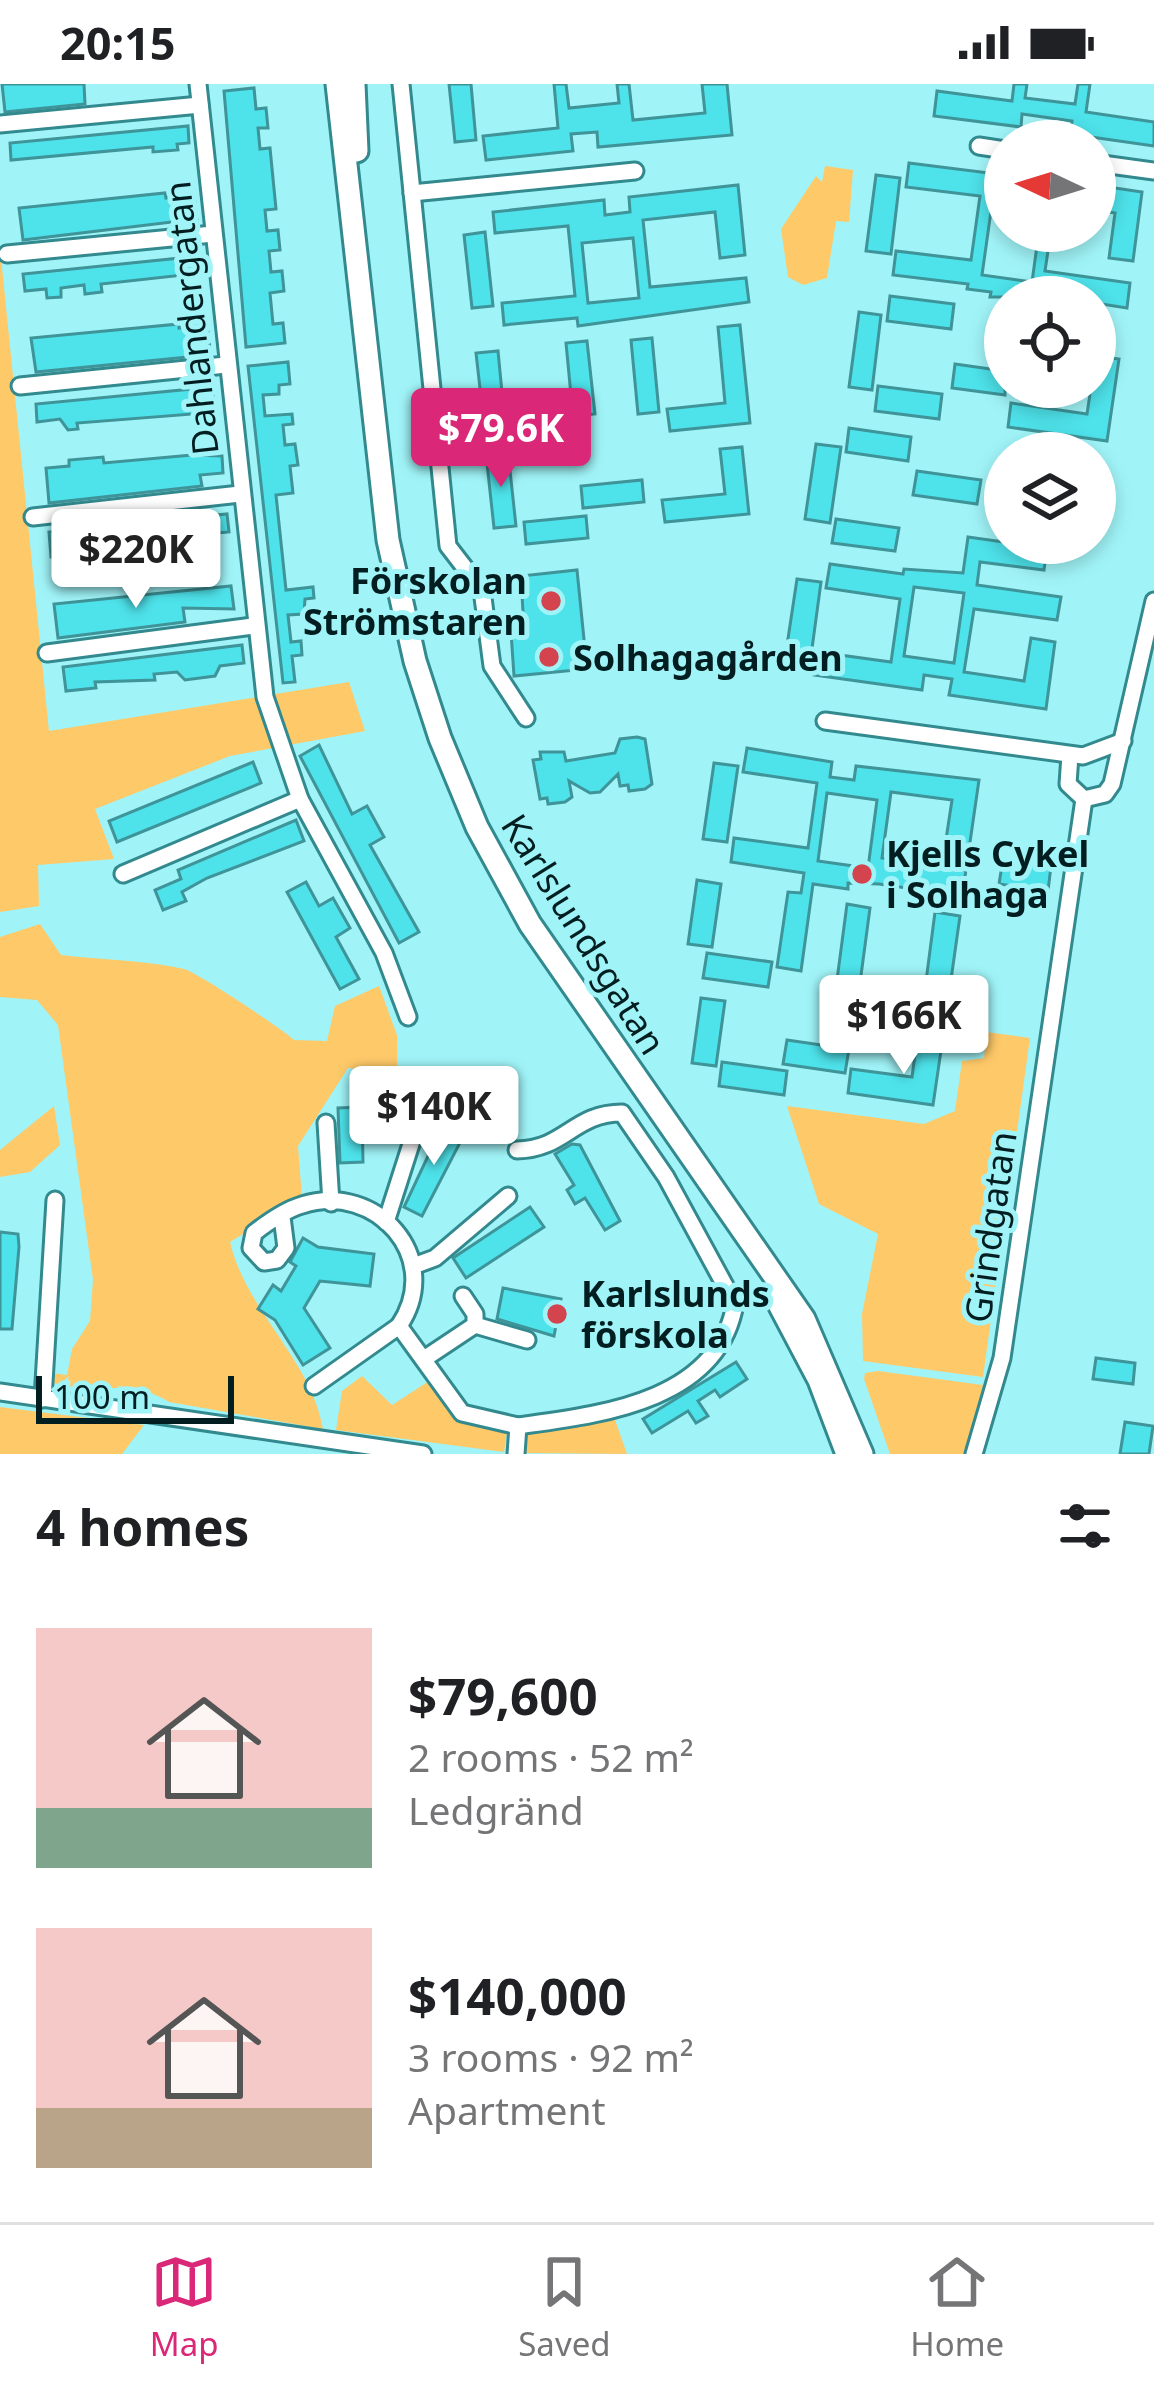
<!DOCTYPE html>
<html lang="en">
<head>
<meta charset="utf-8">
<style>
	:root { --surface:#fff; --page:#f6f6f6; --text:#202124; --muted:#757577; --line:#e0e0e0; --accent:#db2777 }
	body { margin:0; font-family:"Noto Sans",sans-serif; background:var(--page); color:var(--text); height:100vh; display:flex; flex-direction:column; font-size:45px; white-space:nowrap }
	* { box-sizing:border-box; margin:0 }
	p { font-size:39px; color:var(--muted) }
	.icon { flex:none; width:66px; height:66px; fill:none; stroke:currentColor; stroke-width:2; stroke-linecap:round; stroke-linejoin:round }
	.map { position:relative; height:1370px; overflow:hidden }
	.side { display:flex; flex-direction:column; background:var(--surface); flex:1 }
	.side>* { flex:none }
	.needle { width:78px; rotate:274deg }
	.tools { position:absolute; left:984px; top:36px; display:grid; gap:24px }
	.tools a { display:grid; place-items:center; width:132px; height:132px; border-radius:50%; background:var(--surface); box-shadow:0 6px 18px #0003; font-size:60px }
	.scale { position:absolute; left:36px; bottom:30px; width:198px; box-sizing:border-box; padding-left:12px; border:6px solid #031e20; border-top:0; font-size:33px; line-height:42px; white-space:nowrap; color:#031e20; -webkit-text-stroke:9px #a0f4f8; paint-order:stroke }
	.price { position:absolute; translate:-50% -102px; padding:0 27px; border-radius:12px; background:#fff; color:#222; font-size:39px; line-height:78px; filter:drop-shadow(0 3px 6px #0008) }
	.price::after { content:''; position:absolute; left:50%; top:72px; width:36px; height:27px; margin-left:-18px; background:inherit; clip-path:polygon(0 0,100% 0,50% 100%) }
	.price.active { background:var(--accent); color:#fff }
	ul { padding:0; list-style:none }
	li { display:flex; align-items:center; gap:36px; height:300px; padding:0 36px }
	li span { display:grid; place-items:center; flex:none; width:336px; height:240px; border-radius:0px; color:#555 }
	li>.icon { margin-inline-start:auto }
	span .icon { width:144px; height:144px; fill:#fffc; stroke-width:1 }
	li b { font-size:51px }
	h2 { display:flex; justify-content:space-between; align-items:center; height:144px; padding:0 36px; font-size:51px }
	.status { display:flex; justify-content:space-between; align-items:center; height:84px; padding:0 60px; background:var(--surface); direction:ltr }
	.status svg { height:33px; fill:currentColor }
	.dock { display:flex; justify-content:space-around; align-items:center; height:168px; border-top:3px solid var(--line); background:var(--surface); font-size:33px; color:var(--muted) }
	.dock a { display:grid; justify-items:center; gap:6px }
	.dock .active { color:var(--accent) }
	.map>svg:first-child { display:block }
	.green { fill:#fec969 }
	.building { fill:#4ee2ea; stroke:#3e9498; stroke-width:3; fill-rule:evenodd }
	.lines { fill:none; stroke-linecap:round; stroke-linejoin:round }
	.minor-casing { stroke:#32898e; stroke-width:21 }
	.major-casing { stroke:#32898e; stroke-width:27 }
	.minor { stroke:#fff; stroke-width:15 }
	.major { stroke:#fff; stroke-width:21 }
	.poi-dot { fill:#d4444f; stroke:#a0f4f8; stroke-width:4.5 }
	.labels { text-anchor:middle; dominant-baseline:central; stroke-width:10; stroke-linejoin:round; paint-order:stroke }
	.street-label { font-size:36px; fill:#031e20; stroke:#a0f4f8 }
	.poi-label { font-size:36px; font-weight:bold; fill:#031e20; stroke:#a0f4f8; text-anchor:start }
</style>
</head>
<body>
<div class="status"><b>20:15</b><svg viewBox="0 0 49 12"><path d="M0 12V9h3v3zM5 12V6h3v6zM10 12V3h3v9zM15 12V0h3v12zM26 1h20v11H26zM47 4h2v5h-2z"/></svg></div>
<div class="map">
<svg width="1154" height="1370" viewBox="0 0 1154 1370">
	<rect width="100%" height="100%" fill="#a0f4f8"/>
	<g class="green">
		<polygon points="825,82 853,86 849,138 836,137 827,194 803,201 788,193 781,145 816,92 822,98"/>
		<polygon points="0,164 49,647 349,598 365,647 230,672 95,725 114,775 38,781 39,822 0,828"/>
		<path d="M40,840L61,871C101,876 145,876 184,885C195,887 284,946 294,956L327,957L335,922L379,902L397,951V990L348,984L298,1062L302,1114L230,1158C246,1227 311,1275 323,1345L169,1318C133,1294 92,1311 53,1299L52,1289L67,1291L72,1265L90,1237L93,1196L58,941L37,916L0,913V853Z"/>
		<polygon points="986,948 1030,954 983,1293 863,1277 862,1230 878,1150 819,1120 787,1022 924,1040 955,1027 962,977 984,974"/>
		<polygon points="54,1022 60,1061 30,1088 0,1093 0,1066"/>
		<polygon points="878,1287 983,1301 968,1370 890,1370 864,1295 865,1289"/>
		<polygon points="362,1292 392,1321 429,1297 457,1338 507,1348 504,1368 336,1346 342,1307"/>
		<polygon points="0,1323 144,1341 122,1370 0,1370"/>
		<polygon points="614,1333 627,1370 523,1369 527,1349"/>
	</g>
	<g class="building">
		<polygon points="2,0 84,0 85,20 5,28"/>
		<polygon points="449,0 471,0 476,56 455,58"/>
		<polygon points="554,0 566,0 569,24 619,19 617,0 629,0 633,36 705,29 702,0 727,0 732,51 598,63 597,48 571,50 573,67 486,76 483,52 558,44"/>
		<polygon points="1014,0 1027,0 1025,14 1075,20 1078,0 1090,0 1086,28 1154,38 1154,62 1070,50 1072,37 1022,30 1021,43 934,32 937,7 1012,17"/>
		<polygon points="254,4 256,25 266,24 268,44 258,44 260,65 270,64 276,125 265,126 267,147 278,146 280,166 269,167 271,188 282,187 284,207 270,209 273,240 283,239 285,259 246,263 224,7"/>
		<polygon points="188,42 189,59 177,60 178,66 153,68 153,63 11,76 10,59"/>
		<polygon points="909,79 1005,91 1005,122 992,120 982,191 1032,198 1039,147 1051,147 1045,187 1130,199 1127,224 1095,219 1095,213 990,213 991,208 967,205 968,200 893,191 896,167 971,176 980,112 906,103"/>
		<polygon points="876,91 900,94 891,170 866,167"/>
		<path d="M738,101L745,171L720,174L715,128L643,136L650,203L746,194L749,218L578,242L577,234L504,241L502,219L575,212L568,142L495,149L493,128L604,116L605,131L630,128L629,113ZM633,154L639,214L588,219L582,159Z"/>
		<polygon points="1095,101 1142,108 1133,177 1109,174 1115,129 1095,126"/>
		<polygon points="165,109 166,114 194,111 197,135 23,156 19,124"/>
		<polygon points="485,148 493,222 472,224 464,151"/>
		<polygon points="200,172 202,189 101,200 102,208 85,210 84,201 61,204 61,213 47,214 46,205 25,207 23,190"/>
		<polygon points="890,212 954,220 951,245 887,237"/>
		<polygon points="859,228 881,231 872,306 849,303"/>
		<polygon points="179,240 179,244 207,241 210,265 188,267 188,273 36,288 31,254"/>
		<polygon points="740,241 750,339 670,347 667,325 725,319 718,243"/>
		<polygon points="652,254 659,328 638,330 631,256"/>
		<polygon points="587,257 595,330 573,332 566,259"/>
		<polygon points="498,267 504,329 483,331 476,269"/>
		<polygon points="1095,272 1119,275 1107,357 1008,343 1011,319 1087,330 1091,303 1095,303"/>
		<polygon points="288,278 290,300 279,301 279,310 263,311 265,332 292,330 293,340 283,341 285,361 295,360 298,381 290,382 293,409 276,411 286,506 313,503 314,514 305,515 304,530 288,531 291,558 301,557 302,571 292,572 295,598 283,599 248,282"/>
		<polygon points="955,280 1005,287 1005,311 952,304"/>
		<polygon points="878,302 942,310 939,335 875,327"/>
		<polygon points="213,303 214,320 205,321 206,329 77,339 78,345 68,346 60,335 37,338 36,320"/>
		<polygon points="564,331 567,353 505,359 503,338"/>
		<polygon points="849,344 911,353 908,377 846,368"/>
		<polygon points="816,360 841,363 830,439 805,435"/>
		<polygon points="742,363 749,430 665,438 662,416 725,410 720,365"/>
		<polygon points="508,368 516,442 494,444 486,370"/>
		<polygon points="192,371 222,372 223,389 200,391 202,402 49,419 46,384 69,382 69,376 103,373 104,379"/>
		<polygon points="917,387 981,396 977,420 913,411"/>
		<polygon points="642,396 644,418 583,424 581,402"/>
		<polygon points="227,430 229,448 217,449 218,456 170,461 171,466 51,473 49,448"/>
		<polygon points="586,432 588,454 526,460 524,438"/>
		<polygon points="836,435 899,444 895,467 832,459"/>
		<path d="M968,453L1047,464L1044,486L980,478L977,501L1061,513L1057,536L974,525L964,588L1024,597L1031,554L1055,558L1046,625L949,611L952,595L924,591L922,606L814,591L818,568L891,578L900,515L826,504L830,480L903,490L904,485L963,489ZM914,503L964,509L954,579L904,572Z"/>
		<polygon points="577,486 587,585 514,592 511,548 524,547 521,492"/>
		<polygon points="797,495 821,498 811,572 786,568"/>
		<polygon points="231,502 234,525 183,524 185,538 58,554 54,520"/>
		<polygon points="242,561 244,579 220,582 215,592 185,596 177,588 154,590 155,596 95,598 96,604 66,607 63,583"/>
		<polygon points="637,653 645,655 652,700 645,705 629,707 628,701 620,702 618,690 600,708 590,709 569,697 572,713 565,718 548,720 547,714 540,715 533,676 541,675 540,668 564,668 566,677 615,669 620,655"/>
		<polygon points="319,661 352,730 367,722 384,753 370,761 419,848 399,859 300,672"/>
		<path d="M747,664L832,678L830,693L854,696L856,682L979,696L969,765L945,762L952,716L891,708L882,774L966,786L962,812L879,800L848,799V805L813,800L801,887L777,883L788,808L801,809L804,789L731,778L734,754L808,764L817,699L743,688ZM827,709L877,716L868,784L818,777Z"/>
		<polygon points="253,678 261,699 117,758 109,737"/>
		<polygon points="714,679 738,682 727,758 703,755"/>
		<polygon points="296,736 304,757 207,794 182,808 186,817 163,826 155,806 181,795 178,786"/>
		<polygon points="1003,775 1051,782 1048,807 999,800"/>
		<polygon points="697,796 721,800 712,863 688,860"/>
		<polygon points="306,798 319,822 333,814 350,844 336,853 359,895 340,905 287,808"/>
		<polygon points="847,820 870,824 860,899 837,896"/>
		<polygon points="935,828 960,832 946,931 863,920 867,897 925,905"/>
		<polygon points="707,869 772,878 768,903 703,894"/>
		<polygon points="701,914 725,917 716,982 692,979"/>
		<polygon points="918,949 943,953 933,1021 848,1009 851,985 912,993"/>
		<polygon points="787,956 849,965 845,989 783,980"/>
		<polygon points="722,978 787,987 784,1011 719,1002"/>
		<polygon points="362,1023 363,1078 340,1079 338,1024"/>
		<polygon points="444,1038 465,1049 422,1132 404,1123"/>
		<polygon points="572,1060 580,1061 620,1137 605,1146 585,1114 575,1120 567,1106 574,1101 555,1070"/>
		<polygon points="530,1123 544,1143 466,1194 453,1174"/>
		<polygon points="0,1148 18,1150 19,1163 12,1245 0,1245"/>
		<polygon points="303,1154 318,1163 374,1170 370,1202 320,1197 304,1224 330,1264 303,1281 275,1236 258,1225 273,1201 281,1207 296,1182 290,1178"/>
		<polygon points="503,1204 561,1215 554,1252 497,1235"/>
		<polygon points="1096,1274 1135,1279 1133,1300 1093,1295"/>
		<polygon points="736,1278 747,1295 720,1313 715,1306 698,1317 708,1332 696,1339 688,1327 652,1349 643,1335"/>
		<polygon points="1125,1338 1153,1342 1149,1370 1120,1370"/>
	</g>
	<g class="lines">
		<defs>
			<g id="minor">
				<polyline points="198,0 265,613 300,715 384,869 408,933"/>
				<polyline points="401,0 448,462 482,506 492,582 526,634"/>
				<polyline points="0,40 200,21"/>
				<polyline points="979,62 1005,66"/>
				<polyline points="1095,79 1154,87"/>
				<polyline points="412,109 635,87"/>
				<polyline points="7,170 213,150"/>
				<polyline points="20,302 226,281"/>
				<polyline points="33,433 240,410"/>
				<polyline points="47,569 253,542"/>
				<polyline points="825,637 1083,672 1123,657"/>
				<polyline points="1070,671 1068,700 1084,715"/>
				<polyline points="1084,715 1105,710 1112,700 1154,517"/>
				<polyline points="123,790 300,715"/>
				<polyline points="326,1039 331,1119"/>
				<path d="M517,1066C566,1065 573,1029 622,1029L666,1093L735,1220C718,1319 596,1331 518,1342"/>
				<path d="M282,1133L286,1164L277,1176L264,1178L251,1164L254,1149C268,1138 285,1126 302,1121C376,1097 445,1174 399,1242L462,1329L518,1342L516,1370"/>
				<polyline points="386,1138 420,1032"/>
				<polyline points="416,1181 435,1174 508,1112"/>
				<polyline points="475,1241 527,1256"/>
				<polyline points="424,1275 475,1241 475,1230 463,1212"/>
				<polyline points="314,1302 399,1242"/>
				<polyline points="0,1308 423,1370"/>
				<polyline points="43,1315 55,1116"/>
				<polyline points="974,1370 1002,1274 1084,715"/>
			</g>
			<g id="major">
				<polyline points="337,0 388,456 415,577 440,654 477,743 530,840 804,1235 862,1370"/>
				<polyline points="354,0 357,67"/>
				<polyline points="772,1207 819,1296 847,1370"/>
			</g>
		</defs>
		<use href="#minor" class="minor-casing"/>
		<use href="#major" class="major-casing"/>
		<use href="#minor" class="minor"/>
		<use href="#major" class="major"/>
	</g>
	<g class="poi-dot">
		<circle cx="551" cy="517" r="12"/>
		<circle cx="549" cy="573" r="12"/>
		<circle cx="862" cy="790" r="12"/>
		<circle cx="557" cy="1230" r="12"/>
	</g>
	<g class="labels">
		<g class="street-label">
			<text transform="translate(191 234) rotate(-96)">Dahlandergatan</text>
			<text transform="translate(584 850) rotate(58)">Karlslundsgatan</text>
			<text transform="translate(990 1143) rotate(-82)">Grindgatan</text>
		</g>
		<g class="poi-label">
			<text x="527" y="496" text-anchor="end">Förskolan<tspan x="527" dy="41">Strömstaren</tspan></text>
			<text x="573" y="573">Solhagagården</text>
			<text x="886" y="769">Kjells Cykel<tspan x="886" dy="41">i Solhaga</tspan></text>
			<text x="581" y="1209">Karlslunds<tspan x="581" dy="41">förskola</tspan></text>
		</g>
	</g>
</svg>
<div class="tools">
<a><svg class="needle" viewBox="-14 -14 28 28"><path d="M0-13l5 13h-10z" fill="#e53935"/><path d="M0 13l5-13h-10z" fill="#757577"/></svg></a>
<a><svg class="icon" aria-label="locate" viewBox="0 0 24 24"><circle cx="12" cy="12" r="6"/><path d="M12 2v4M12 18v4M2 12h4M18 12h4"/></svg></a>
<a><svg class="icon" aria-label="layers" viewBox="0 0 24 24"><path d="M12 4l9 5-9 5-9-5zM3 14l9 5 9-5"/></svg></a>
</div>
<div class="scale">100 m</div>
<b class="price active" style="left:501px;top:406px">$79.6K</b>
<b class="price" style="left:136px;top:527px">$220K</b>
<b class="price" style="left:904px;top:993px">$166K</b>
<b class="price" style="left:434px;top:1084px">$140K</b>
</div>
<section class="side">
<h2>4 homes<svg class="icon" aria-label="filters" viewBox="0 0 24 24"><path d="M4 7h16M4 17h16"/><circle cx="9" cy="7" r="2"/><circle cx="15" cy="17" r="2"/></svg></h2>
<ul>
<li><span style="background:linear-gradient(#f6c9c9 75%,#7fa58c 0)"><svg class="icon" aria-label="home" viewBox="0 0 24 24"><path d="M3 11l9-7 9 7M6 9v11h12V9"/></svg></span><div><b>$79,600</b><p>2 rooms · 52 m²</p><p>Ledgränd</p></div></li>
<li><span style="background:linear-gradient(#f6c9c9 75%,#b9a48a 0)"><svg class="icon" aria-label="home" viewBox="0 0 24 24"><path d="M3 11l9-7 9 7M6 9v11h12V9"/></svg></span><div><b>$140,000</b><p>3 rooms · 92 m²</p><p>Apartment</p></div></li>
</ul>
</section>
<nav class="dock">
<a class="active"><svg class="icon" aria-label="map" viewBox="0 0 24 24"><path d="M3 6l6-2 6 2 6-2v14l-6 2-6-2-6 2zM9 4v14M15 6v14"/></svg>Map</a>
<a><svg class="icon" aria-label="saved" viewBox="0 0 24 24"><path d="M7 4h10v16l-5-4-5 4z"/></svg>Saved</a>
<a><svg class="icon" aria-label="home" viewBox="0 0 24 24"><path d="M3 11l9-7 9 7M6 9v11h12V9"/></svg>Home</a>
</nav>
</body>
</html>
